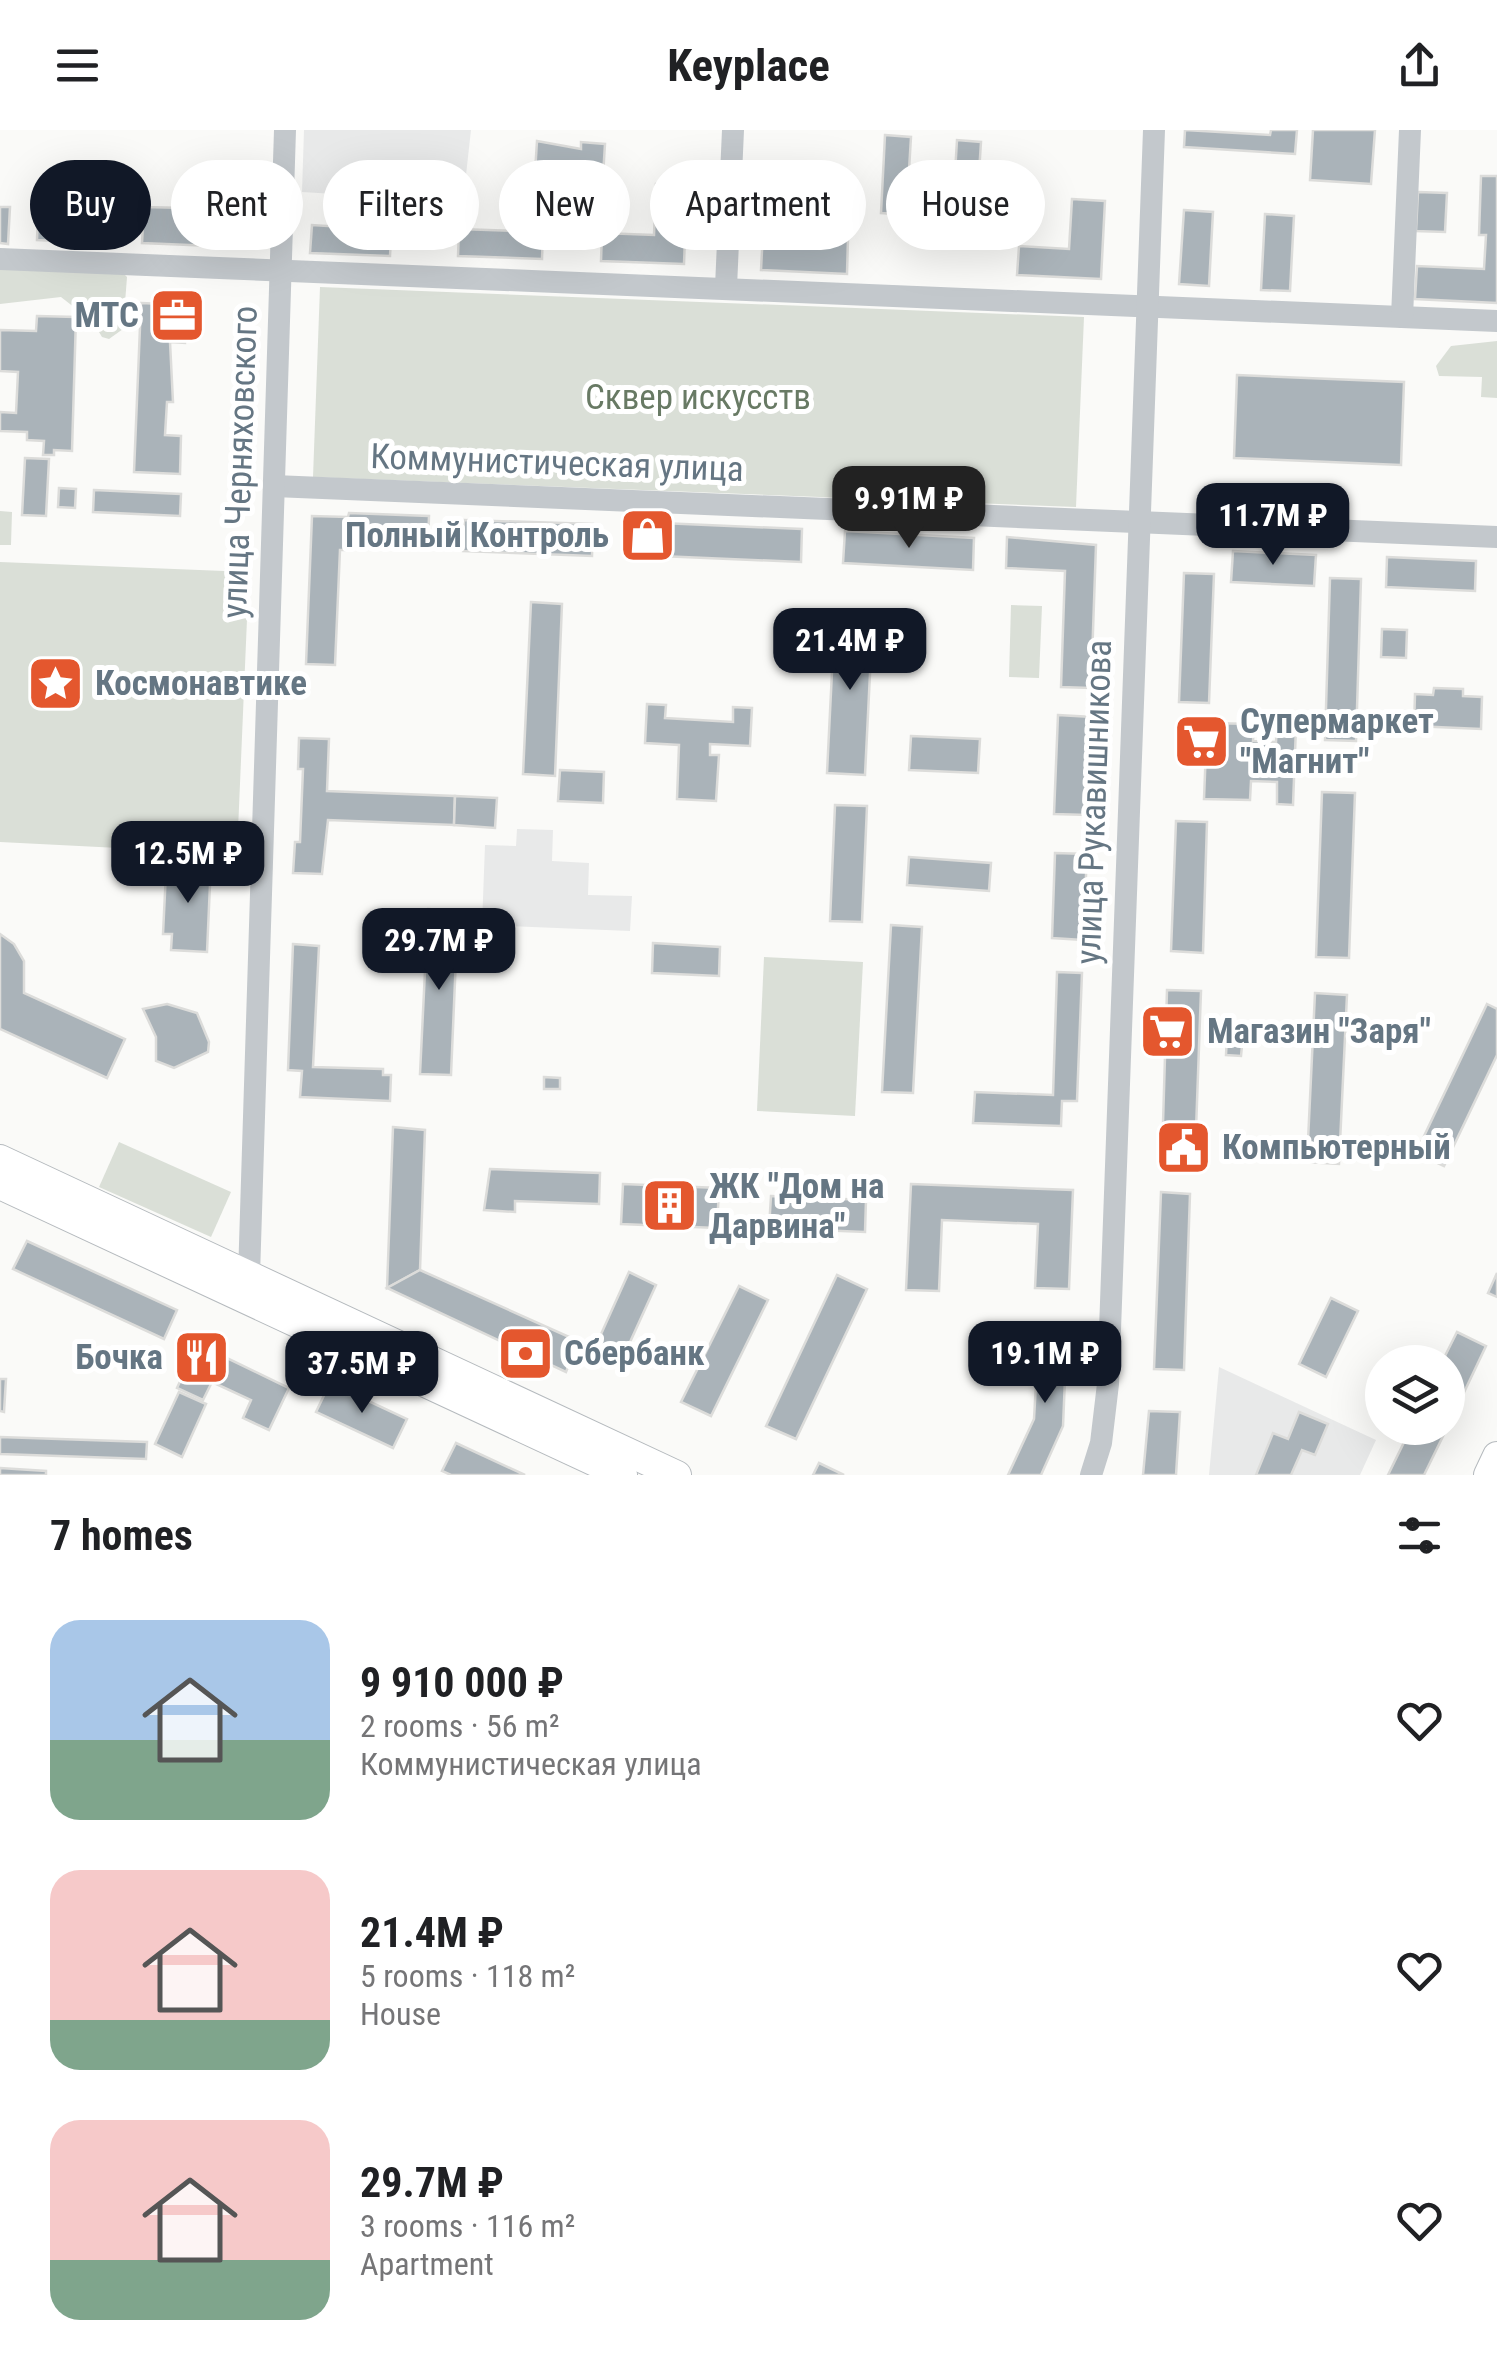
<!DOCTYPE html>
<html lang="en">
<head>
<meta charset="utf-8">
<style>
	:root { --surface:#fff; --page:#f6f6f6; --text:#202124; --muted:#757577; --accent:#111827 }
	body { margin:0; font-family:"Roboto Condensed",sans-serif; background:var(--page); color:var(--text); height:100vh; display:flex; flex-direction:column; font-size:38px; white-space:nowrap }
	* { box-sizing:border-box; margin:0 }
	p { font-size:32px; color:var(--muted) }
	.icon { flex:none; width:55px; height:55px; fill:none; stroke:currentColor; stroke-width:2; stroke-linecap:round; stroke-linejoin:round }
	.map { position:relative; height:1345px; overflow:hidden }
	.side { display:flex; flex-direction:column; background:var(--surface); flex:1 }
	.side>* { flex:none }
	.banner { position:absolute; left:30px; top:30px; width:1438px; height:90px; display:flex; gap:20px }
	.buttons { position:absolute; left:1365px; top:1215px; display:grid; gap:20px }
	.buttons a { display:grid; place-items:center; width:100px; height:100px; border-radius:50%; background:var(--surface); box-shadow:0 10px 40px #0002; font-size:50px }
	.price { position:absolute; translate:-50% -85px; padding:0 22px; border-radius:20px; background:var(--accent); color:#fff; font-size:32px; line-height:65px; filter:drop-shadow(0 2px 5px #0008) }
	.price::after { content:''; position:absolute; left:50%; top:60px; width:30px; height:22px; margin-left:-15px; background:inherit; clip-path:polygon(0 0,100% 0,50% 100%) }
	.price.on { background:#222; color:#fff }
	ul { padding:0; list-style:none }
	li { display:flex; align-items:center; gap:30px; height:250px; padding:0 50px }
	li span { display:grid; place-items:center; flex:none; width:280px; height:200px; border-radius:30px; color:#555 }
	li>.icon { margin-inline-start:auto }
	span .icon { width:120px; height:120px; fill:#fffc; stroke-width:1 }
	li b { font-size:42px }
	h2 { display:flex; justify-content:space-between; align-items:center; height:120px; padding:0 50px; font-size:42px }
	.pill { padding:0 35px; border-radius:45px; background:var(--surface); box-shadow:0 10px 40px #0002; font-size:35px; line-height:90px }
	.pill.on { background:var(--accent); color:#fff }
	header { display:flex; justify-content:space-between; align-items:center; height:130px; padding:0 50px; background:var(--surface); font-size:45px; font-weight:700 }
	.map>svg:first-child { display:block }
	.built { fill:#e8e9e9 }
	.green { fill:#dadfd7 }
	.building { fill:#aab3b9; stroke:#dcdcda; stroke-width:2.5 }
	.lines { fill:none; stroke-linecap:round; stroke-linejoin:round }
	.major-casing { stroke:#b5babe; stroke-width:30 }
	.minor { stroke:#c3c8cc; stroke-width:22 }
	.major { stroke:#fff; stroke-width:28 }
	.labels { text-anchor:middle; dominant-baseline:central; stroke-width:10; stroke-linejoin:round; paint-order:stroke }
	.poi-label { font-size:35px; font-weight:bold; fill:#657683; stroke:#fff; text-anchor:start }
	.park-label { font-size:35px; fill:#687a64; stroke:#fff }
	.street-label { font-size:35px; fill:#657683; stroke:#fff }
</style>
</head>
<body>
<header><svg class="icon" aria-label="menu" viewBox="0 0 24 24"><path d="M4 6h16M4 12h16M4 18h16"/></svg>Keyplace<svg class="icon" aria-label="share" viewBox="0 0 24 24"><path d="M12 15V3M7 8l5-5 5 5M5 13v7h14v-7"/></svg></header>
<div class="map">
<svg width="1497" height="1345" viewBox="0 0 1497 1345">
	<rect width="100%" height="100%" fill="#fafaf8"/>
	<g class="built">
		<polygon points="304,0 471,0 463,72 302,62"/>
		<polygon points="517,699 553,700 552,731 589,733 588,765 632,766 630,801 482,795 485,715 516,716"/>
		<polygon points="1219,1237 1376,1310 1360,1345 1209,1345"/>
	</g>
	<g class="green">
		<polygon points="0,135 122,142 127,147 123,199 109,209 102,207 93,192 61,167 0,174"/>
		<polygon points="320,157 1084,187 1076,377 313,347"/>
		<polygon points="1497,211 1497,268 1481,267 1482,247 1439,246 1436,236 1451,216"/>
		<polygon points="0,381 12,382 11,415 0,415"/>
		<polygon points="0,432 249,442 237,724 0,712"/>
		<polygon points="1011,475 1042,476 1039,548 1009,547"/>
		<polygon points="764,827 863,832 855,986 757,981"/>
		<polygon points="119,1012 231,1062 211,1107 99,1057"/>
	</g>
	<g class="building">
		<polygon points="1185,0 1270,5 1271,0 1297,0 1295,24 1184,17"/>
		<polygon points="1313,0 1375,0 1371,54 1310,50"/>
		<polygon points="885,5 911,7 908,57 954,60 957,10 981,12 976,89 881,83"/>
		<polygon points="537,11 581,19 581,12 605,14 603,46 535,43"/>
		<polygon points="198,37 231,38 229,90 238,90 237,117 142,113 144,77 186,78 186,83 199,83"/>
		<polygon points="766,43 799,44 796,111 848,108 847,144 761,140"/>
		<polygon points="1481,46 1497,46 1497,173 1415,169 1417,136 1484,139 1486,105 1479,105"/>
		<polygon points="656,54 687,55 684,134 601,131 602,103 654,105"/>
		<polygon points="1418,62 1447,63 1445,102 1416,101"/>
		<polygon points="1072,69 1105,71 1101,149 1017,145 1019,116 1069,119"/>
		<polygon points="0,77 10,77 8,114 0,113"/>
		<polygon points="1184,80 1213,82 1209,156 1179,154"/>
		<polygon points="38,83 122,86 120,114 37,110"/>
		<polygon points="1265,84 1294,86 1290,161 1261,160"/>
		<polygon points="360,89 392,91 390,126 310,123 312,95 359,98"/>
		<polygon points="459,99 543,102 542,129 458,126"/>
		<polygon points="141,173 186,175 185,213 170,212 173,272 167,272 165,305 181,306 180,344 134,342"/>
		<polygon points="37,186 76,187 72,321 54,320 54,325 43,325 44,311 27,310 27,302 0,301 0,282 16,283 18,242 0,241 0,200 36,201"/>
		<polygon points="1237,245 1404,252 1401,335 1234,328"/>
		<polygon points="25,328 49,329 46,386 22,385"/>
		<polygon points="59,358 76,359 75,378 58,377"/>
		<polygon points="94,360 181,364 180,386 93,382"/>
		<polygon points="349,383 429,386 428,416 345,413 345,420 340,420 335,535 306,534 312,386 348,387"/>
		<polygon points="464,390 593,394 592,426 463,421"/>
		<polygon points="638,392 802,399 801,432 637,425"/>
		<polygon points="845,401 974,408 973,440 843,433"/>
		<polygon points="1007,407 1096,415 1091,558 1061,557 1065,441 1006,438"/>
		<polygon points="1233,421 1316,425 1314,456 1231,452"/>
		<polygon points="1387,427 1476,431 1475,461 1386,457"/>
		<polygon points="1184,443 1214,444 1209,573 1179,572"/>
		<polygon points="1330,448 1361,449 1356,611 1325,610"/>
		<polygon points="531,472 562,474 555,646 523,644"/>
		<polygon points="835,481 873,483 865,645 827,643"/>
		<polygon points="1382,499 1407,500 1406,528 1381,527"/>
		<polygon points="1434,558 1463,559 1463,566 1482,567 1481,599 1414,596 1415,564 1433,565"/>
		<polygon points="647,574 666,575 665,588 733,592 733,577 752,578 750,616 710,614 710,625 719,625 716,671 677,669 679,615 645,613"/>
		<polygon points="1058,585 1092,587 1088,685 1054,684"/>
		<polygon points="1207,593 1254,594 1253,611 1276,612 1277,597 1296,597 1293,675 1277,674 1277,652 1251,651 1250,670 1204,669"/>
		<polygon points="911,606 980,609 978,643 909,640"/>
		<polygon points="299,608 329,609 327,661 455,666 454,695 328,690 322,744 293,743 295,712 300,712 303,639 298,639"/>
		<polygon points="560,640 604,642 603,673 558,671"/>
		<polygon points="1322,662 1355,663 1349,828 1316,827"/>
		<polygon points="455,666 497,668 495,698 454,695"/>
		<polygon points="835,675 867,676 862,792 830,791"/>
		<polygon points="1176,691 1207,692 1203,823 1171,821"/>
		<polygon points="1055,723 1087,724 1083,810 1052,808"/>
		<polygon points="909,727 991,733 989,761 907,755"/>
		<polygon points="176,731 211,732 207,822 171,820 172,804 163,804 166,742 175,743"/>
		<polygon points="428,779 458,781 451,945 420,944"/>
		<polygon points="891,795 922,797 913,963 882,962"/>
		<polygon points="0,804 14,814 24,831 24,863 125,909 107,948 0,899"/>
		<polygon points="653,813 720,817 719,846 652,843"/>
		<polygon points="293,814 319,816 313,937 383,939 383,945 391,945 390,971 300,967 302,941 288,940"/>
		<polygon points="1057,842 1082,843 1077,971 1062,971 1061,996 973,993 975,962 1053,965"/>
		<polygon points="1167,860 1201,861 1195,1028 1162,1027"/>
		<polygon points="1315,863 1347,865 1339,1034 1307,1032"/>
		<polygon points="167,874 197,883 209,912 208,922 174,938 156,931 156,907 143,879"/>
		<polygon points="1487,874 1497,879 1497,925 1444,1036 1416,1023"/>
		<polygon points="1227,905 1243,906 1241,926 1226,925"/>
		<polygon points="544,947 560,948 560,959 544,959"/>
		<polygon points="393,997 425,1000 420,1140 387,1158"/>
		<polygon points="490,1039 600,1043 599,1074 515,1071 515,1082 484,1080"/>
		<polygon points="623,1054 719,1058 717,1098 621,1094"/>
		<polygon points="911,1054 1073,1060 1069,1159 1035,1158 1038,1094 942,1090 939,1161 906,1160"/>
		<polygon points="1161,1062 1190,1064 1184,1240 1154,1239"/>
		<polygon points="771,1066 866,1070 865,1102 769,1098"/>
		<polygon points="27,1111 177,1180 164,1209 13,1139"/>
		<polygon points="420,1140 578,1211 566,1242 387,1158"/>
		<polygon points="629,1142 656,1155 620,1234 593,1222"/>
		<polygon points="1497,1143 1497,1167 1488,1163"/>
		<polygon points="837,1145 867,1159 796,1309 766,1296"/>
		<polygon points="739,1156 768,1170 711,1286 681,1272"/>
		<polygon points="1331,1168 1358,1181 1326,1247 1299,1234"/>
		<polygon points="1039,1201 1067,1202 1063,1296 1041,1345 1008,1345 1034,1289"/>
		<polygon points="1457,1202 1486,1216 1448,1296 1448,1232 1442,1232"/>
		<polygon points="198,1214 289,1258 269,1300 243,1288 251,1270 212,1252 203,1270 177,1258"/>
		<polygon points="0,1249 6,1249 4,1282 0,1281"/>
		<polygon points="330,1253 407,1289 393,1318 316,1282"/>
		<polygon points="179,1262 206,1274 182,1327 155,1314"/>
		<polygon points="1149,1281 1180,1282 1176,1345 1143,1345"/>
		<polygon points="1299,1282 1328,1294 1315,1325 1302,1320 1291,1345 1256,1345 1273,1303 1288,1309"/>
		<polygon points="1411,1298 1447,1298 1424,1345 1388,1345"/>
		<polygon points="0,1307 147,1312 146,1329 0,1324"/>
		<polygon points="456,1313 525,1345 451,1345 442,1341"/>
		<polygon points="819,1333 844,1345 813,1345"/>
		<polygon points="0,1338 46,1341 46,1345 0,1345"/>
	</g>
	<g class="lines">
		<defs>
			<g id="major">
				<polyline points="0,1029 677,1345"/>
				<polyline points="0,1055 623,1345"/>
				<polyline points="1488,1345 1497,1326"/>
			</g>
		</defs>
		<use href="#major" class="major-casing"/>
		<g class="minor">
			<polyline points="0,129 1497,191"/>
			<polyline points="726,157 733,0"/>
			<polyline points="1402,187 1410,0"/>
			<polyline points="274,356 1497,407"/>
			<polyline points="249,1146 285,0"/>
			<polyline points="1091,1345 1101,1313 1108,1254 1154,0"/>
		</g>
		<use href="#major" class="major"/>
	</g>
	<defs>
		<symbol id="office-square" viewBox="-11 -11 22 22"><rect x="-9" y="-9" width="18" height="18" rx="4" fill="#e4572e" stroke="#fff"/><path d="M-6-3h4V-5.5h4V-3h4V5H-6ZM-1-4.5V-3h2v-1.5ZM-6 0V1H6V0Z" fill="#fff"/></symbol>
		<symbol id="shop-square" viewBox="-11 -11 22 22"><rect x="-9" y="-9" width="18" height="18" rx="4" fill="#e4572e" stroke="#fff"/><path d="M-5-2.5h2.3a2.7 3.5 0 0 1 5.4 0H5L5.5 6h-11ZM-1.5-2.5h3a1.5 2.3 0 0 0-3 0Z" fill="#fff"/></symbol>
		<symbol id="sight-square" viewBox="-11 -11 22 22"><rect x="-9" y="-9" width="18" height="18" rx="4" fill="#e4572e" stroke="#fff"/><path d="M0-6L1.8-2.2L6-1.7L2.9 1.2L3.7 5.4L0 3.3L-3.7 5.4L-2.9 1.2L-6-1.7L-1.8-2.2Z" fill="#fff"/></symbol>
		<symbol id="supermarket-square" viewBox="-11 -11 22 22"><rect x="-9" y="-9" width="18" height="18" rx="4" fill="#e4572e" stroke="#fff"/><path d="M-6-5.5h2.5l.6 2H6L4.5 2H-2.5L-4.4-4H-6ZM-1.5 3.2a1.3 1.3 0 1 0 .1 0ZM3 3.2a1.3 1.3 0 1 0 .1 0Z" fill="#fff"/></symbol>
		<symbol id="civic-square" viewBox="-11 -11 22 22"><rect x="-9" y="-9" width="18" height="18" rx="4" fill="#e4572e" stroke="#fff"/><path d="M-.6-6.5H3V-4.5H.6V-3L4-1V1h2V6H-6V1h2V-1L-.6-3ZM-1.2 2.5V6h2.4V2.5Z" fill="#fff"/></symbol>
		<symbol id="building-square" viewBox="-11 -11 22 22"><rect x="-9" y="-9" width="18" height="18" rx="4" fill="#e4572e" stroke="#fff"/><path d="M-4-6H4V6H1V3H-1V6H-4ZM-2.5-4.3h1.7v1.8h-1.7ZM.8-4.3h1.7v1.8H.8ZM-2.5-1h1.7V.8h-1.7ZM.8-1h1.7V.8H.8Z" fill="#fff"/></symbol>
		<symbol id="bank-square" viewBox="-11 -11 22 22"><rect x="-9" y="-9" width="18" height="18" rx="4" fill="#e4572e" stroke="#fff"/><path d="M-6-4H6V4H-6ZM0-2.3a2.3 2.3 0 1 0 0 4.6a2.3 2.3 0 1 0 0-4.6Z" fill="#fff"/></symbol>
		<symbol id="restaurant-square" viewBox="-11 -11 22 22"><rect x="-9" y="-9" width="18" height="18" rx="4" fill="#e4572e" stroke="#fff"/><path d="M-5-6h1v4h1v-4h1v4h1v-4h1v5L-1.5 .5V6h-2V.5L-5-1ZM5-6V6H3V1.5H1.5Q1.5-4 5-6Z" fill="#fff"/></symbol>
	</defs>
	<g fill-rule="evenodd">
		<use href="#office-square" x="146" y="154" width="63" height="63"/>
		<use href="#shop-square" x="616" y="374" width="63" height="63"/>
		<use href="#sight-square" x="24" y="522" width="63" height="63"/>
		<use href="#supermarket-square" x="1170" y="580" width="63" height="63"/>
		<use href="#supermarket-square" x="1136" y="870" width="63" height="63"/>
		<use href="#civic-square" x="1152" y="986" width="63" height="63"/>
		<use href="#building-square" x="638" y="1044" width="63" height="63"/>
		<use href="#bank-square" x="494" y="1192" width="63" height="63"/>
		<use href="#restaurant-square" x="170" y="1196" width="63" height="63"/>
	</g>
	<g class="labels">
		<g class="poi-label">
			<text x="139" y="185" text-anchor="end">МТС</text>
			<text x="609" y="405" text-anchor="end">Полный Контроль</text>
			<text x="95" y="553">Космонавтике</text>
			<text x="1240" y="591">Супермаркет<tspan x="1240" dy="40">"Магнит"</tspan></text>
			<text x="1207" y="901">Магазин "Заря"</text>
			<text x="1222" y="1017">Компьютерный</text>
			<text x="709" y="1056">ЖК "Дом на<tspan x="709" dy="40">Дарвина"</tspan></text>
			<text x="564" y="1223">Сбербанк</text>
			<text x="163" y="1227" text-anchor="end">Бочка</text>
		</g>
		<g class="park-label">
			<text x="698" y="267">Сквер искусств</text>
		</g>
		<g class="street-label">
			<text transform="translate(240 332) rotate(-88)">улица Черняховского</text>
			<text transform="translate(557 333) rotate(2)">Коммунистическая улица</text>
			<text transform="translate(1094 672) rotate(-88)">улица Рукавишникова</text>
		</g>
	</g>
</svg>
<div class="buttons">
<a><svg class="icon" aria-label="layers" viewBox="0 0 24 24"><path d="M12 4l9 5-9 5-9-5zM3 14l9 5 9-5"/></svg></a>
</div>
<b class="price on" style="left:909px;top:421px">9.91M ₽</b>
<b class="price" style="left:1273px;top:438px">11.7M ₽</b>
<b class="price" style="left:850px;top:563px">21.4M ₽</b>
<b class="price" style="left:188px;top:776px">12.5M ₽</b>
<b class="price" style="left:439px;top:863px">29.7M ₽</b>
<b class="price" style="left:1045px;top:1276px">19.1M ₽</b>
<b class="price" style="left:362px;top:1286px">37.5M ₽</b>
<div class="banner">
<a class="pill on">Buy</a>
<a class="pill">Rent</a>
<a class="pill">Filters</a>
<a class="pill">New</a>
<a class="pill">Apartment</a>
<a class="pill">House</a>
</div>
</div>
<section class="side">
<h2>7 homes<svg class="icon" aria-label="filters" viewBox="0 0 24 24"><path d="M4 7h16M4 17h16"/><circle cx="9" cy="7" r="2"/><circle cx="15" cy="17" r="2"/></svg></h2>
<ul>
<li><span style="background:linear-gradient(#a9c7e8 60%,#7fa58c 0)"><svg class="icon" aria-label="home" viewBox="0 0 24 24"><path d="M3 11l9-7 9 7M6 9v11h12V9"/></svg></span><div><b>9 910 000 ₽</b><p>2 rooms · 56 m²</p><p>Коммунистическая улица</p></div><svg class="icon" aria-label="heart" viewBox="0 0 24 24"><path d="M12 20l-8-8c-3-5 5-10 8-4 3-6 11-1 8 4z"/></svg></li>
<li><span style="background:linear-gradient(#f6c9c9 75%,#7fa58c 0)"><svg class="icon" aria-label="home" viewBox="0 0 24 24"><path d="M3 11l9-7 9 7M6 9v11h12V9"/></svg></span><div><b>21.4M ₽</b><p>5 rooms · 118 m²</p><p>House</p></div><svg class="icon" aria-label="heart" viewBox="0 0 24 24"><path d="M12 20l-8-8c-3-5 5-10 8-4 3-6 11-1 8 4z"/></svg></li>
<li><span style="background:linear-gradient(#f6c9c9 70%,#7fa58c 0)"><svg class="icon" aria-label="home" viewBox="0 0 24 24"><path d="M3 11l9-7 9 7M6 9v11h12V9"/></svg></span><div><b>29.7M ₽</b><p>3 rooms · 116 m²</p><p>Apartment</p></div><svg class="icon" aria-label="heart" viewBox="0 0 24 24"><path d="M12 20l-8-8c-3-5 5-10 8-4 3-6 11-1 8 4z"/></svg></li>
</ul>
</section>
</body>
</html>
